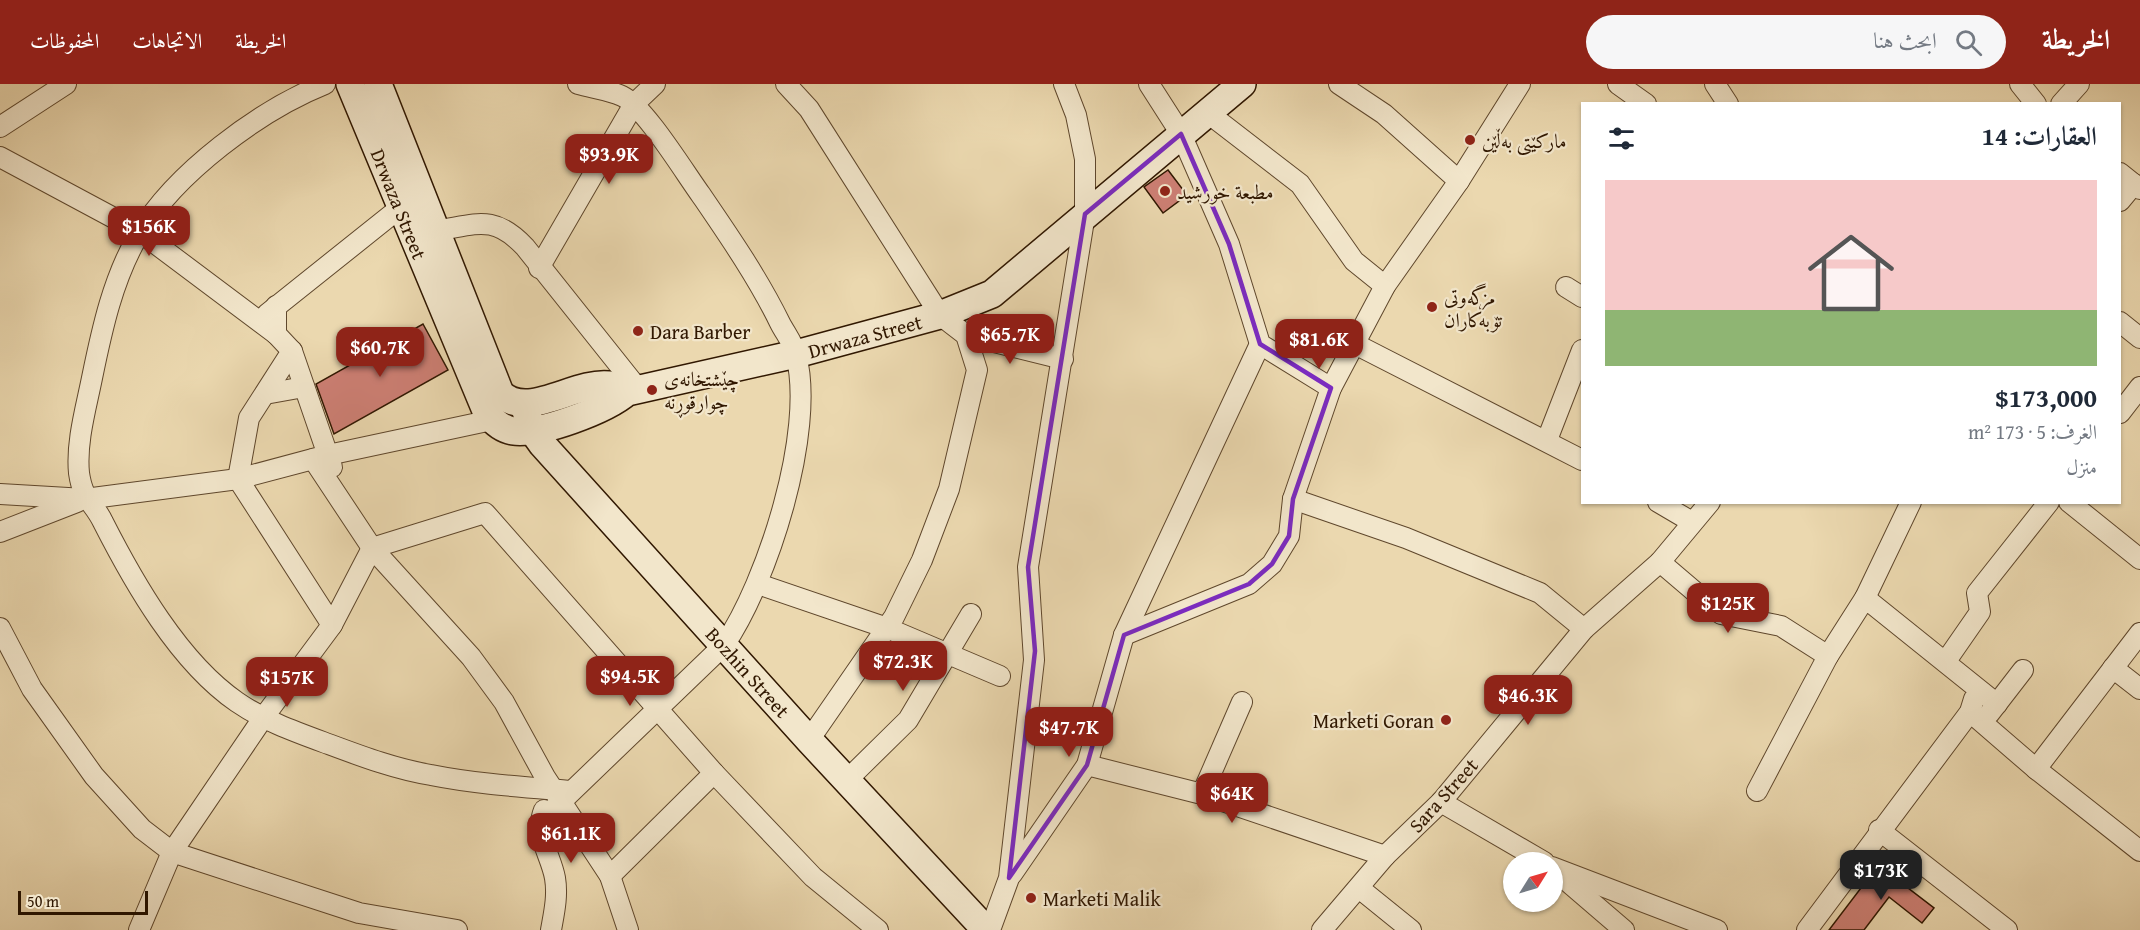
<!DOCTYPE html>
<html lang="ar">
<head>
<meta charset="utf-8">
<style>
	:root { --surface:#fff; --page:#f6f6f7; --text:#1f2937; --muted:#747a83; --accent:#8f2418 }
	body { margin:0; font-family:"Gentium Book Plus",Amiri,serif; background:var(--page); color:var(--text); direction:rtl; height:100vh; display:flex; flex-direction:column; font-size:22px; white-space:nowrap }
	* { box-sizing:border-box; margin:0 }
	p { font-size:20px; color:var(--muted) }
	.icon { flex:none; width:33px; height:33px; fill:none; stroke:currentColor; stroke-width:2; stroke-linecap:round; stroke-linejoin:round }
	.map { position:relative; flex:1; overflow:hidden; direction:ltr }
	.drawer { position:absolute; left:1581px; top:18px; width:540px; height:402px; display:flex; flex-direction:column; background:var(--surface); border-radius:0px; box-shadow:0 2px 4px #0004; direction:rtl }
	.drawer>* { flex:none }
	.needle { width:39px; rotate:53deg }
	.controls { position:absolute; left:1503px; top:768px; display:grid; gap:12px }
	.controls a { display:grid; place-items:center; width:60px; height:60px; border-radius:50%; background:var(--surface); box-shadow:0 2px 4px #0004; font-size:30px }
	.scale { position:absolute; left:18px; bottom:15px; width:130px; box-sizing:border-box; padding-left:6px; border:3px solid #301700; border-top:0; font-size:16px; line-height:21px; white-space:nowrap; color:#301700; -webkit-text-stroke:4px #f2e6cb; paint-order:stroke }
	.price { position:absolute; translate:-50% -51px; padding:0 14px; border-radius:12px; background:var(--accent); color:#fff; font-size:20px; line-height:39px; filter:drop-shadow(0 2px 3px #0008) }
	.price::after { content:''; position:absolute; left:50%; top:36px; width:18px; height:14px; margin-left:-9px; background:inherit; clip-path:polygon(0 0,100% 0,50% 100%) }
	.price.on { background:#222; color:#fff }
	ul { padding:0; list-style:none }
	li { display:grid; align-content:center; gap:12px; height:318px; padding:0 24px }
	li span { display:grid; place-items:center; height:186px; border-radius:0px; color:#555 }
	li>.icon { margin-inline-start:auto }
	span .icon { width:108px; height:108px; fill:#fffc; stroke-width:1 }
	li b { font-size:26px }
	h2 { display:flex; justify-content:space-between; align-items:center; height:72px; padding:0 24px; font-size:26px }
	header { display:flex; align-items:center; gap:36px; box-sizing:border-box; height:84px; padding:0 30px; background:var(--accent); color:#fff }
	header strong { font-size:28px }
	nav { display:flex; gap:33px; margin-inline-start:auto; font-size:21px }
	.search { width:420px; height:54px; background:var(--page); display:flex; align-items:center; gap:15px; box-sizing:border-box; padding:0 21px; border-radius:33px; color:var(--muted); font-size:22px }
	.map>svg:first-child { display:block }
	.building { fill:#cd7f74; stroke:#301700; stroke-width:1.5 }
	.lines { fill:none; stroke-linecap:round; stroke-linejoin:round }
	.street-casing { stroke:#5f472c; stroke-width:22 }
	.secondary-casing { stroke:#301700; stroke-width:30 }
	.street { stroke:#f2e6cb; stroke-width:20 }
	.secondary { stroke:#f2e6cb; stroke-width:27 }
	.marked { fill:none; stroke:#7b2cbf; stroke-width:4.5; stroke-linejoin:round }
	.poi-dot { fill:#8f2418; stroke:#f2e6cb; stroke-width:2 }
	.labels { text-anchor:middle; dominant-baseline:central; stroke-width:4.5; stroke-linejoin:round; paint-order:stroke }
	.poi-label { font-size:20px; fill:#301700; stroke:#f2e6cb; text-anchor:start }
	.street-label { font-size:20px; fill:#301700; stroke:#f2e6cb }
</style>
</head>
<body>
<header>
<strong>الخريطة</strong>
<div class="search"><svg class="icon" aria-label="search" viewBox="0 0 24 24"><circle cx="10" cy="10" r="6"/><path d="M15 15l6 6"/></svg>ابحث هنا</div>
<nav><a>الخريطة</a><a>الاتجاهات</a><a>المحفوظات</a></nav>
</header>
<div class="map">
<svg width="2140" height="846" viewBox="0 0 2140 846">
	<rect width="100%" height="100%" fill="#ebd8af"/>
	<filter id="stains"><feTurbulence type="fractalNoise" baseFrequency=".00333" numOctaves="4"/><feColorMatrix values="0 0 0 0 .2 0 0 0 0 .09 0 0 0 0 .02 0 0 0 .5 -.17"/></filter>
	<radialGradient id="worn" r=".72"><stop offset=".6" stop-color="#630" stop-opacity="0"/><stop offset="1" stop-color="#630" stop-opacity=".3"/></radialGradient>
	<g class="building">
		<polygon points="1168,86 1187,111 1163,129 1144,103"/>
		<polygon points="423,240 448,286 334,350 316,300"/>
		<polygon points="1889,777 1905,789 1899,797 1934,824 1922,839 1889,813 1864,846 1829,846 1867,796 1871,799"/>
	</g>
	<g class="lines">
		<defs>
			<g id="street">
				<path d="M325,0C260,26 175,89 139,150C113,194 102,245 92,294C86,324 76,358 79,389C83,417 93,417 103,438C134,499 179,578 237,618C263,636 293,647 323,658C358,671 394,685 431,691C476,700 524,703 571,707"/>
				<polyline points="786,0 809,25 940,231 966,251 977,286 949,405 922,476 894,533 809,656"/>
				<polyline points="1149,0 1181,50 1229,160 1260,260 1331,304"/>
				<polyline points="1339,0 1384,30 1459,97"/>
				<polyline points="1618,0 1646,20"/>
				<polyline points="1715,0 1728,20"/>
				<polyline points="2020,0 2036,20"/>
				<polyline points="2061,20 2079,0"/>
				<polyline points="1208,29 1300,100 1354,177 1385,202"/>
				<polyline points="0,43 66,0"/>
				<polyline points="0,73 140,148 276,250"/>
				<polyline points="2120,89 2140,105"/>
				<polyline points="2120,117 2134,100"/>
				<path d="M434,147C476,141 493,129 525,163L639,306"/>
				<polyline points="539,184 634,20 655,0"/>
				<polyline points="1566,203 1582,213"/>
				<polyline points="267,230 401,123"/>
				<polyline points="2120,238 2140,254"/>
				<polyline points="966,251 1063,275"/>
				<polyline points="1355,260 1582,376"/>
				<polyline points="292,267 332,383"/>
				<polyline points="265,310 304,303"/>
				<polyline points="2120,329 2140,303"/>
				<polyline points="1547,356 1582,266"/>
				<polyline points="313,375 372,464 471,573 504,618 545,693 610,792 628,846"/>
				<polyline points="0,410 85,415 238,395 328,371 492,336"/>
				<polyline points="1293,415 1406,454 1540,509 1584,545"/>
				<polyline points="1658,418 1692,438"/>
				<polyline points="2069,418 2140,475"/>
				<polyline points="0,448 77,418"/>
				<polyline points="1660,478 1721,530 1781,542 1828,572"/>
				<polyline points="758,500 887,544 1000,592"/>
				<polyline points="1865,514 1911,418"/>
				<polyline points="332,541 372,464 485,429 714,689 813,793 878,846"/>
				<polyline points="0,544 32,605 94,692 142,745 172,768 359,829 457,846"/>
				<polyline points="1124,551 1249,500 1272,480 1289,452 1293,415 1331,304 1385,202 1459,97 1520,0"/>
				<polyline points="1946,577 1980,528 1977,509 2049,418"/>
				<polyline points="2113,584 2140,605"/>
				<polyline points="1970,628 2036,685 2140,767"/>
				<polyline points="1989,630 2023,586"/>
				<polyline points="1087,681 1202,710 1385,772"/>
				<polyline points="2036,685 2140,549"/>
				<polyline points="847,696 908,636 971,530"/>
				<polyline points="1757,707 1828,572 1865,514 1997,620"/>
				<polyline points="1202,710 1242,618"/>
				<polyline points="1441,718 1544,778"/>
				<path d="M544,726C534,751 551,771 555,794C558,812 554,829 551,846"/>
				<path d="M541,737L724,561C767,499 816,347 796,271C794,260 785,249 780,239C758,194 729,152 701,111C685,89 644,22 622,12C609,6 592,4 578,0"/>
				<polyline points="1879,746 2007,846"/>
				<polyline points="1552,783 1717,846"/>
				<polyline points="1012,790 1087,681 1124,551 1260,260"/>
				<polyline points="610,792 714,689"/>
				<polyline points="1561,792 1624,846"/>
				<polyline points="1359,804 1411,846"/>
				<polyline points="139,846 172,768 263,634 332,541 238,395 249,334 292,267 276,250 276,222"/>
				<polyline points="990,846 1009,794 1034,576 1028,483 1085,130 1085,75 1076,31 1064,0"/>
				<polyline points="1322,846 1385,772 1441,718 1584,545 1660,478 1710,418"/>
				<polyline points="1807,846 1970,628 1974,615"/>
			</g>
			<g id="secondary">
				<path d="M350,0L487,329C493,337 501,345 513,347C540,351 606,326 627,308L796,270L940,231L992,210L1242,0"/>
				<path d="M378,0L500,309C527,337 574,297 609,301C615,302 621,306 627,308"/>
				<polyline points="524,321 532,346 542,360 809,656 986,846"/>
			</g>
		</defs>
		<use href="#street" class="street-casing"/>
		<use href="#secondary" class="secondary-casing"/>
		<use href="#street" class="street"/>
		<use href="#secondary" class="secondary"/>
	</g>
	<path class="marked" d="M1181,50L1229,160L1260,260L1331,304L1293,415L1289,452L1272,480L1249,500L1124,551L1087,681L1009,794L1035,567L1028,483L1085,130Z"/>
	<g class="poi-dot">
		<circle cx="1470" cy="56" r="6"/>
		<circle cx="1165" cy="107" r="6"/>
		<circle cx="1432" cy="223" r="6"/>
		<circle cx="638" cy="247" r="6"/>
		<circle cx="652" cy="306" r="6"/>
		<circle cx="1446" cy="636" r="6"/>
		<circle cx="1031" cy="814" r="6"/>
	</g>
	<g class="labels">
		<g class="poi-label">
			<text x="1482" y="56">مارکێتی بەڵێن</text>
			<text x="1177" y="107">مطبعة خورشيد</text>
			<text x="1444" y="212">مزگەوتی<tspan x="1444" dy="23">تۆبەکاران</tspan></text>
			<text x="650" y="247">Dara Barber</text>
			<text x="664" y="294">چێشتخانەی<tspan x="664" dy="23">چوارقوڕنە</tspan></text>
			<text x="1434" y="636" text-anchor="end">Marketi Goran</text>
			<text x="1043" y="814">Marketi Malik</text>
		</g>
		<g class="street-label">
			<text transform="translate(399 120) rotate(68)">Drwaza Street</text>
			<text transform="translate(865 252) rotate(-15)">Drwaza Street</text>
			<text transform="translate(748 588) rotate(48)">Bozhin Street</text>
			<text transform="translate(1443 711) rotate(-48)">Sara Street</text>
		</g>
	</g>
	<rect width="100%" height="100%" filter="url(#stains)"/>
	<rect width="100%" height="100%" fill="url(#worn)"/>
</svg>
<div class="controls">
<a><svg class="needle" viewBox="-14 -14 28 28"><path d="M0-13l5 13h-10z" fill="#e53935"/><path d="M0 13l5-13h-10z" fill="#747a83"/></svg></a>
</div>
<div class="scale">50 m</div>
<b class="price" style="left:609px;top:101px">$93.9K</b>
<b class="price" style="left:149px;top:173px">$156K</b>
<b class="price" style="left:1010px;top:281px">$65.7K</b>
<b class="price" style="left:1319px;top:286px">$81.6K</b>
<b class="price" style="left:380px;top:294px">$60.7K</b>
<b class="price" style="left:1728px;top:550px">$125K</b>
<b class="price" style="left:903px;top:608px">$72.3K</b>
<b class="price" style="left:630px;top:623px">$94.5K</b>
<b class="price" style="left:287px;top:624px">$157K</b>
<b class="price" style="left:1528px;top:642px">$46.3K</b>
<b class="price" style="left:1069px;top:674px">$47.7K</b>
<b class="price" style="left:1232px;top:740px">$64K</b>
<b class="price" style="left:571px;top:780px">$61.1K</b>
<b class="price on" style="left:1881px;top:817px">$173K</b>
<section class="drawer">
<h2>العقارات: 14<svg class="icon" aria-label="filters" viewBox="0 0 24 24"><path d="M4 7h16M4 17h16"/><circle cx="9" cy="7" r="2"/><circle cx="15" cy="17" r="2"/></svg></h2>
<ul>
<li><span style="background:linear-gradient(#f6c9c9 70%,#8fb573 0)"><svg class="icon" aria-label="home" viewBox="0 0 24 24"><path d="M3 11l9-7 9 7M6 9v11h12V9"/></svg></span><div><b>$173,000</b><p>الغرف: 5 · 173 m²</p><p>منزل</p></div></li>
</ul>
</section>
</div>
</body>
</html>
